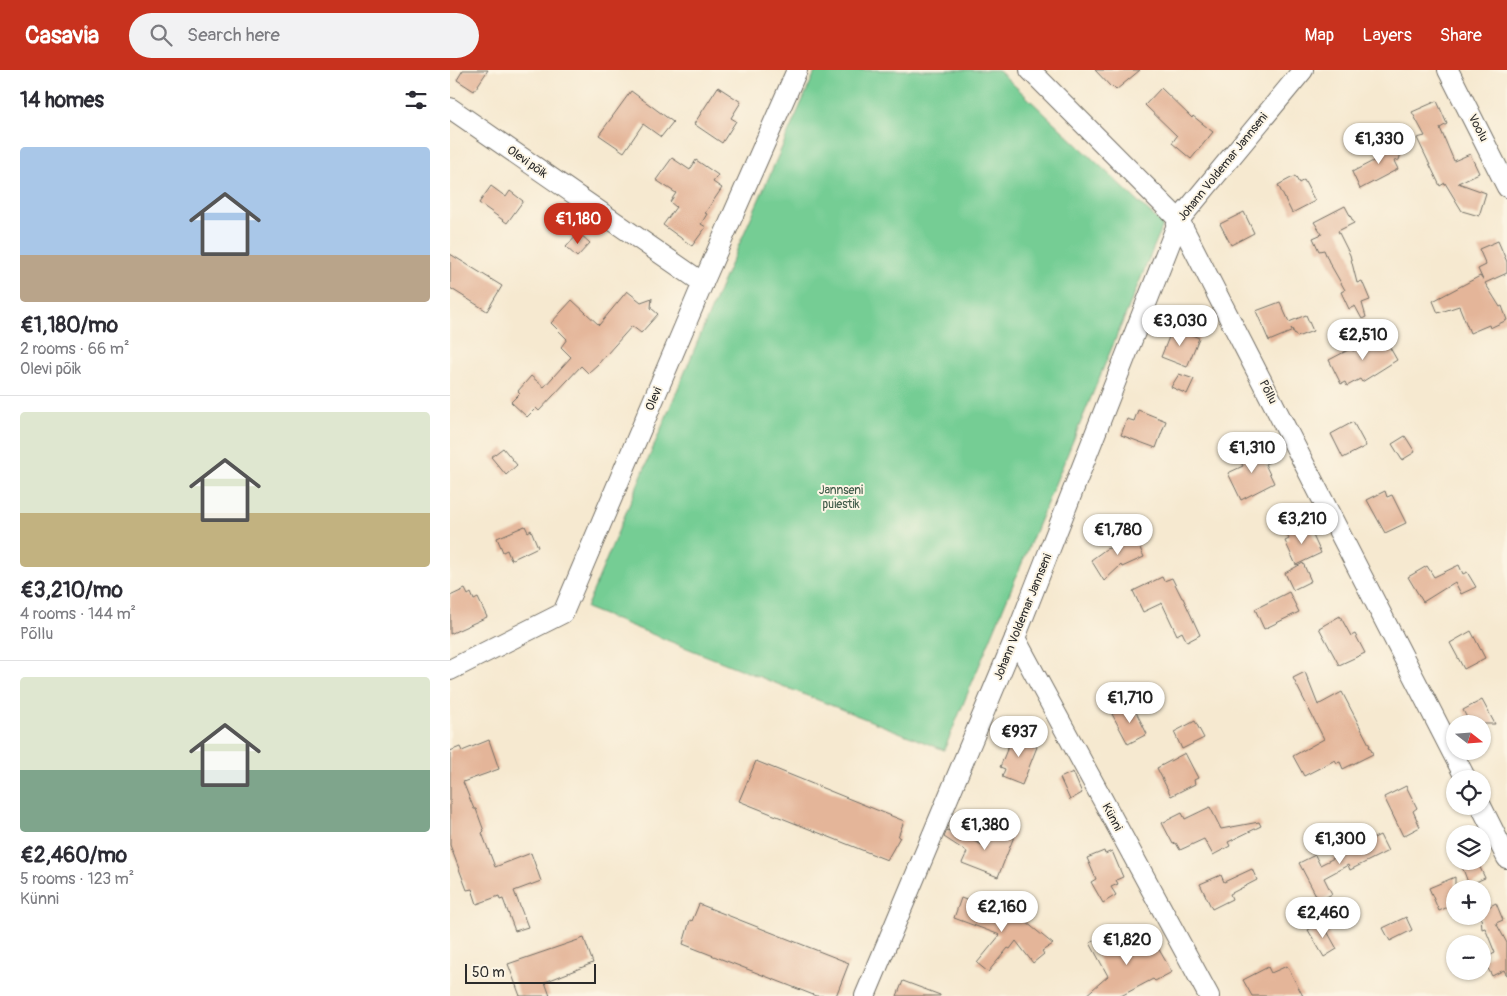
<!DOCTYPE html>
<html lang="en">
<head>
<meta charset="utf-8">
<style>
	:root { --surface:#fff; --page:#f2f2f3; --text:#2b2b33; --muted:#7c7c81; --line:#e1e1e2; --accent:#c8321e }
	body { margin:0; font-family:Pangolin,sans-serif; background:var(--page); color:var(--text); height:100vh; display:flex; flex-direction:column; font-size:19px; white-space:nowrap }
	* { box-sizing:border-box; margin:0 }
	p { font-size:16px; color:var(--muted) }
	.icon { flex:none; width:28px; height:28px; fill:none; stroke:currentColor; stroke-width:2; stroke-linecap:round; stroke-linejoin:round }
	.map { position:relative; flex:1; overflow:hidden }
	.side { display:flex; flex-direction:column; background:var(--surface); width:450px }
	.side>* { flex:none }
	.needle { width:32px; rotate:107deg }
	.controls { position:absolute; left:996px; top:645px; display:grid; gap:10px }
	.controls a { display:grid; place-items:center; width:45px; height:45px; border-radius:50%; background:var(--surface); box-shadow:0 1px 4px #0004; font-size:25px }
	.scale { position:absolute; left:15px; bottom:12px; width:131px; box-sizing:border-box; padding-left:5px; border:2px solid #2b2b2b; border-top:0; font-size:14px; line-height:18px; white-space:nowrap; color:#2b2b2b; -webkit-text-stroke:4px #fcf5e5; paint-order:stroke }
	.price { position:absolute; translate:-50% -42px; padding:0 11px; border-radius:18px; background:#fff; color:#222; font-size:16px; line-height:32px; filter:drop-shadow(0 1px 2px #0008) }
	.price::after { content:''; position:absolute; left:50%; top:30px; width:15px; height:11px; margin-left:-8px; background:inherit; clip-path:polygon(0 0,100% 0,50% 100%) }
	.price.on { background:var(--accent); color:#fff }
	ul { padding:0; list-style:none }
	li { display:grid; align-content:center; gap:10px; height:265px; padding:0 20px }
	li+li { border-top:1px solid var(--line) }
	li span { display:grid; place-items:center; height:155px; border-radius:5px; color:#555 }
	li>.icon { margin-inline-start:auto }
	span .icon { width:90px; height:90px; fill:#fffc; stroke-width:1 }
	li b { font-size:21px }
	h2 { display:flex; justify-content:space-between; align-items:center; height:60px; padding:0 20px; font-size:21px }
	header { display:flex; align-items:center; gap:30px; box-sizing:border-box; height:70px; padding:0 25px; background:var(--accent); color:#fff }
	header strong { font-size:24px }
	nav { display:flex; gap:28px; margin-inline-start:auto; font-size:18px }
	.search { width:350px; height:45px; background:var(--page); display:flex; align-items:center; gap:12px; box-sizing:border-box; padding:0 18px; border-radius:28px; color:var(--muted); font-size:19px }
	main { display:flex; flex:1; min-height:0 }
	.map>svg:first-child { display:block }
	.green { fill:#74cd94; stroke:#507c60 }
	.building { fill:#e4b599 }
	.lines { fill:none; stroke-linecap:round; stroke-linejoin:round }
	.minor-casing { stroke:#726e65; stroke-width:22 }
	.minor { stroke:#fff; stroke-width:20 }
	.labels { text-anchor:middle; dominant-baseline:central; stroke-width:4; stroke-linejoin:round; paint-order:stroke }
	.street-label { font-size:12px; fill:#2b2b2b; stroke:#fcf5e5 }
	.park-label { font-size:12px; fill:#415c4a; stroke:#fcf5e5 }
</style>
</head>
<body>
<header>
<strong>Casavia</strong>
<div class="search"><svg class="icon" aria-label="search" viewBox="0 0 24 24"><circle cx="10" cy="10" r="6"/><path d="M15 15l6 6"/></svg>Search here</div>
<nav><a>Map</a><a>Layers</a><a>Share</a></nav>
</header>
<main>
<section class="side">
<h2>14 homes<svg class="icon" aria-label="filters" viewBox="0 0 24 24"><path d="M4 7h16M4 17h16"/><circle cx="9" cy="7" r="2"/><circle cx="15" cy="17" r="2"/></svg></h2>
<ul>
<li><span style="background:linear-gradient(#a9c7e8 70%,#b9a48a 0)"><svg class="icon" aria-label="home" viewBox="0 0 24 24"><path d="M3 11l9-7 9 7M6 9v11h12V9"/></svg></span><div><b>€1,180/mo</b><p>2 rooms · 66 m²</p><p>Olevi põik</p></div></li>
<li><span style="background:linear-gradient(#dfe7d0 65%,#c2b280 0)"><svg class="icon" aria-label="home" viewBox="0 0 24 24"><path d="M3 11l9-7 9 7M6 9v11h12V9"/></svg></span><div><b>€3,210/mo</b><p>4 rooms · 144 m²</p><p>Põllu</p></div></li>
<li><span style="background:linear-gradient(#dfe7d0 60%,#7fa58c 0)"><svg class="icon" aria-label="home" viewBox="0 0 24 24"><path d="M3 11l9-7 9 7M6 9v11h12V9"/></svg></span><div><b>€2,460/mo</b><p>5 rooms · 123 m²</p><p>Künni</p></div></li>
</ul>
</section>
<div class="map">
<svg width="1057" height="926" viewBox="0 0 1057 926">
	<rect width="100%" height="100%" fill="#fcf5e5"/>
	<filter id="ink" filterUnits="userSpaceOnUse"><feTurbulence type="fractalNoise" baseFrequency=".02" numOctaves="2"/><feDisplacementMap in="SourceGraphic" scale="10" xChannelSelector="R" yChannelSelector="G"/><feConvolveMatrix kernelMatrix="1 2 1 2 8 2 1 2 1" color-interpolation-filters="sRGB"/></filter>
	<filter id="wash" filterUnits="userSpaceOnUse"><feTurbulence type="fractalNoise" baseFrequency=".0096" numOctaves="4" result="noise"/><feDisplacementMap in="SourceGraphic" scale="20" xChannelSelector="R" yChannelSelector="G"/><feGaussianBlur stdDeviation="1.12" result="paint"/><feColorMatrix in="noise" values="0 0 0 0 0 0 0 0 0 0 0 0 0 0 0 0 0 1.4 0 .05"/><feComposite in="paint" operator="in"/></filter>
	<g filter="url(#wash)">
		<rect width="100%" height="100%" fill="#f6e9d0"/>
		<polygon class="green" points="366,0 548,0 713,155 494,680 136,538 273,211"/>
		<g id="blocks">
			<g class="building">
				<polygon points="13,0 38,0 24,21 7,10"/>
				<polygon points="645,0 690,0 666,20 662,16 661,17"/>
				<polygon points="268,17 291,32 281,48 286,51 272,73 244,54"/>
				<polygon points="711,18 742,48 743,46 763,62 741,89 722,73 727,66 695,35"/>
				<polygon points="181,21 223,52 211,67 193,54 174,82 149,65"/>
				<polygon points="987,31 997,54 990,58 1004,91 1020,84 1029,103 1008,113 1036,123 1029,146 1012,141 995,113 990,116 967,68 975,66 962,42"/>
				<polygon points="933,69 953,76 949,90 944,91 948,99 910,119 902,102 927,89"/>
				<polygon points="222,88 240,100 246,90 268,105 263,112 272,118 255,143 257,144 251,154 256,157 242,176 213,155 226,137 220,132 226,123 206,110"/>
				<polygon points="845,106 849,113 854,110 865,131 842,143 828,115"/>
				<polygon points="41,116 56,127 60,121 73,131 57,153 29,133"/>
				<polygon points="895,136 904,153 888,161 900,185 907,213 912,211 920,230 912,233 916,247 912,249 905,236 899,239 891,222 895,220 879,192 874,180 869,181 863,168 872,164 864,152"/>
				<polygon points="794,142 804,163 781,175 770,154"/>
				<polygon points="129,163 140,173 127,187 116,177"/>
				<polygon points="1048,171 1057,192 1057,203 1035,213 1050,237 1052,236 1057,250 1040,258 1039,255 1020,263 1009,236 988,243 983,231 1030,206 1033,210 1028,199 1036,195 1029,179"/>
				<polygon points="0,184 52,216 37,241 0,218"/>
				<polygon points="177,221 191,232 202,228 201,238 208,244 191,263 182,256 148,294 138,303 131,296 89,341 86,338 77,347 61,332 70,323 68,321 81,306 94,317 121,287 111,277 117,269 101,253 122,230 149,255"/>
				<polygon points="830,232 839,252 856,245 863,261 847,267 841,258 843,261 819,271 806,241"/>
				<polygon points="723,257 749,268 737,297 711,287"/>
				<polygon points="931,262 947,290 912,312 910,309 897,316 895,312 891,314 879,290 902,278 903,281"/>
				<polygon points="729,304 744,309 737,324 721,317"/>
				<polygon points="688,340 716,351 706,378 671,365 677,349 684,351"/>
				<polygon points="903,352 916,376 893,388 881,364"/>
				<polygon points="955,366 965,382 952,390 942,374"/>
				<polygon points="817,377 823,390 815,394 824,413 791,430 778,403 793,396 790,390"/>
				<polygon points="53,378 67,395 56,405 41,387"/>
				<polygon points="935,421 937,427 942,425 956,453 935,463 917,430"/>
				<polygon points="75,456 78,462 81,460 88,477 61,490 57,480 53,482 47,468"/>
				<polygon points="849,456 852,462 860,459 871,483 846,495 835,471 839,469 836,463"/>
				<polygon points="676,462 679,470 685,467 694,487 672,497 671,495 654,511 641,490 656,479 666,476 662,468"/>
				<polygon points="853,493 861,511 843,520 835,503"/>
				<polygon points="1009,495 1013,504 1017,502 1026,517 1011,524 1005,512 973,532 958,507 977,496 984,507"/>
				<polygon points="712,507 714,511 722,508 732,528 733,528 750,565 737,572 732,562 727,565 712,533 693,542 683,521"/>
				<polygon points="15,519 18,525 21,523 24,530 28,528 37,547 0,564 0,526"/>
				<polygon points="839,522 849,542 814,559 805,539"/>
				<polygon points="890,546 901,566 905,564 915,583 889,595 869,558"/>
				<polygon points="1021,561 1035,588 1014,599 1000,573"/>
				<polygon points="855,602 868,635 892,622 920,676 919,676 923,684 893,699 890,692 887,693 885,690 854,706 843,686 874,669 843,608"/>
				<polygon points="1032,630 1045,654 1020,654 1013,640"/>
				<polygon points="682,634 697,664 678,674 662,644"/>
				<polygon points="745,651 754,668 732,679 724,662"/>
				<polygon points="570,662 585,668 582,675 587,677 572,715 552,707 555,699 550,697 562,667 567,669"/>
				<polygon points="39,670 49,699 13,712 24,739 26,739 34,761 32,763 45,797 81,783 91,811 64,821 78,857 65,861 53,829 50,830 49,826 27,834 22,819 17,820 0,775 0,681 10,677 12,681"/>
				<polygon points="735,683 748,708 744,710 745,714 721,726 707,698"/>
				<polygon points="306,691 454,751 448,767 450,767 437,790 289,731"/>
				<polygon points="623,702 632,723 620,730 610,708"/>
				<polygon points="956,716 967,738 963,741 970,757 953,766 934,727"/>
				<polygon points="760,737 771,759 809,752 811,756 778,772 780,776 763,785 754,769 730,780 726,773 723,774 712,753 732,743 735,749"/>
				<polygon points="548,756 565,764 548,807 512,793 517,782 494,767 497,760 535,776"/>
				<polygon points="930,765 938,781 900,800 898,795 874,808 882,824 869,831 849,793 865,785 870,795"/>
				<polygon points="654,781 655,784 662,781 673,807 666,810 668,814 661,817 666,825 653,833 641,812 646,809 637,788"/>
				<polygon points="1010,791 1027,791 1035,808 1019,815"/>
				<polygon points="802,799 807,810 780,824 782,829 762,839 750,814 771,805 774,812"/>
				<polygon points="1005,807 1005,834 989,841 979,818"/>
				<polygon points="511,828 570,850 571,848 603,874 592,881 594,884 583,893 566,871 560,879 558,878 538,902 527,893 550,865 504,848"/>
				<polygon points="1033,828 1038,837 1046,833 1053,850 1046,853 1057,873 1057,906 1054,900 1042,906 1033,889 1045,883 1035,858 1032,859 1031,846 1032,846"/>
				<polygon points="249,834 399,893 386,926 366,926 233,874 240,850 242,851"/>
				<polygon points="956,847 962,860 940,871 933,858"/>
				<polygon points="872,852 887,879 874,887 858,860"/>
				<polygon points="665,859 679,885 704,871 722,902 705,911 703,909 671,926 635,926 658,906 640,873"/>
				<polygon points="134,868 143,893 95,912 100,926 70,926 58,894"/>
				<polygon points="837,896 853,926 802,926 793,910 818,897 821,903"/>
				<polygon points="453,911 490,925 490,926 447,926"/>
			</g>
		</g>
	</g>
	<g filter="url(#ink)">
		<use href="#blocks" fill-opacity="0" stroke="#726e65" stroke-width="1"/>
		<g class="lines">
			<defs>
				<g id="minor">
					<polyline points="580,0 729,150 1016,709"/>
					<polyline points="998,0 1057,117"/>
					<polyline points="0,38 253,213"/>
					<polyline points="565,568 759,926"/>
					<polyline points="0,600 113,543 253,213 347,0"/>
					<polyline points="1031,736 1057,788"/>
					<polyline points="415,926 565,568 729,150 853,0"/>
				</g>
			</defs>
			<use href="#minor" class="minor-casing"/>
			<use href="#minor" class="minor"/>
		</g>
	</g>
	<g class="labels">
		<g class="street-label">
			<text transform="translate(1028 58) rotate(63)">Voolu</text>
			<text transform="translate(77 92) rotate(35)">Olevi põik</text>
			<text transform="translate(773 97) rotate(-51)">Johann Voldemar Jannseni</text>
			<text transform="translate(818 322) rotate(63)">Põllu</text>
			<text transform="translate(204 329) rotate(-67)">Olevi</text>
			<text transform="translate(573 547) rotate(-68)">Johann Voldemar Jannseni</text>
			<text transform="translate(662 747) rotate(62)">Künni</text>
		</g>
		<g class="park-label">
			<text x="391" y="420">Jannseni<tspan x="391" dy="14">puiestik</tspan></text>
		</g>
	</g>
</svg>
<div class="controls">
<a><svg class="needle" viewBox="-14 -14 28 28"><path d="M0-13l5 13h-10z" fill="#e53935"/><path d="M0 13l5-13h-10z" fill="#7c7c81"/></svg></a>
<a><svg class="icon" aria-label="locate" viewBox="0 0 24 24"><circle cx="12" cy="12" r="6"/><path d="M12 2v4M12 18v4M2 12h4M18 12h4"/></svg></a>
<a><svg class="icon" aria-label="layers" viewBox="0 0 24 24"><path d="M12 4l9 5-9 5-9-5zM3 14l9 5 9-5"/></svg></a>
<a>+</a>
<a>−</a>
</div>
<div class="scale">50 m</div>
<b class="price" style="left:929px;top:95px">€1,330</b>
<b class="price on" style="left:128px;top:175px">€1,180</b>
<b class="price" style="left:730px;top:277px">€3,030</b>
<b class="price" style="left:913px;top:291px">€2,510</b>
<b class="price" style="left:802px;top:404px">€1,310</b>
<b class="price" style="left:852px;top:475px">€3,210</b>
<b class="price" style="left:668px;top:486px">€1,780</b>
<b class="price" style="left:680px;top:654px">€1,710</b>
<b class="price" style="left:569px;top:688px">€937</b>
<b class="price" style="left:535px;top:781px">€1,380</b>
<b class="price" style="left:890px;top:795px">€1,300</b>
<b class="price" style="left:552px;top:863px">€2,160</b>
<b class="price" style="left:873px;top:869px">€2,460</b>
<b class="price" style="left:677px;top:896px">€1,820</b>
</div>
</main>
</body>
</html>
